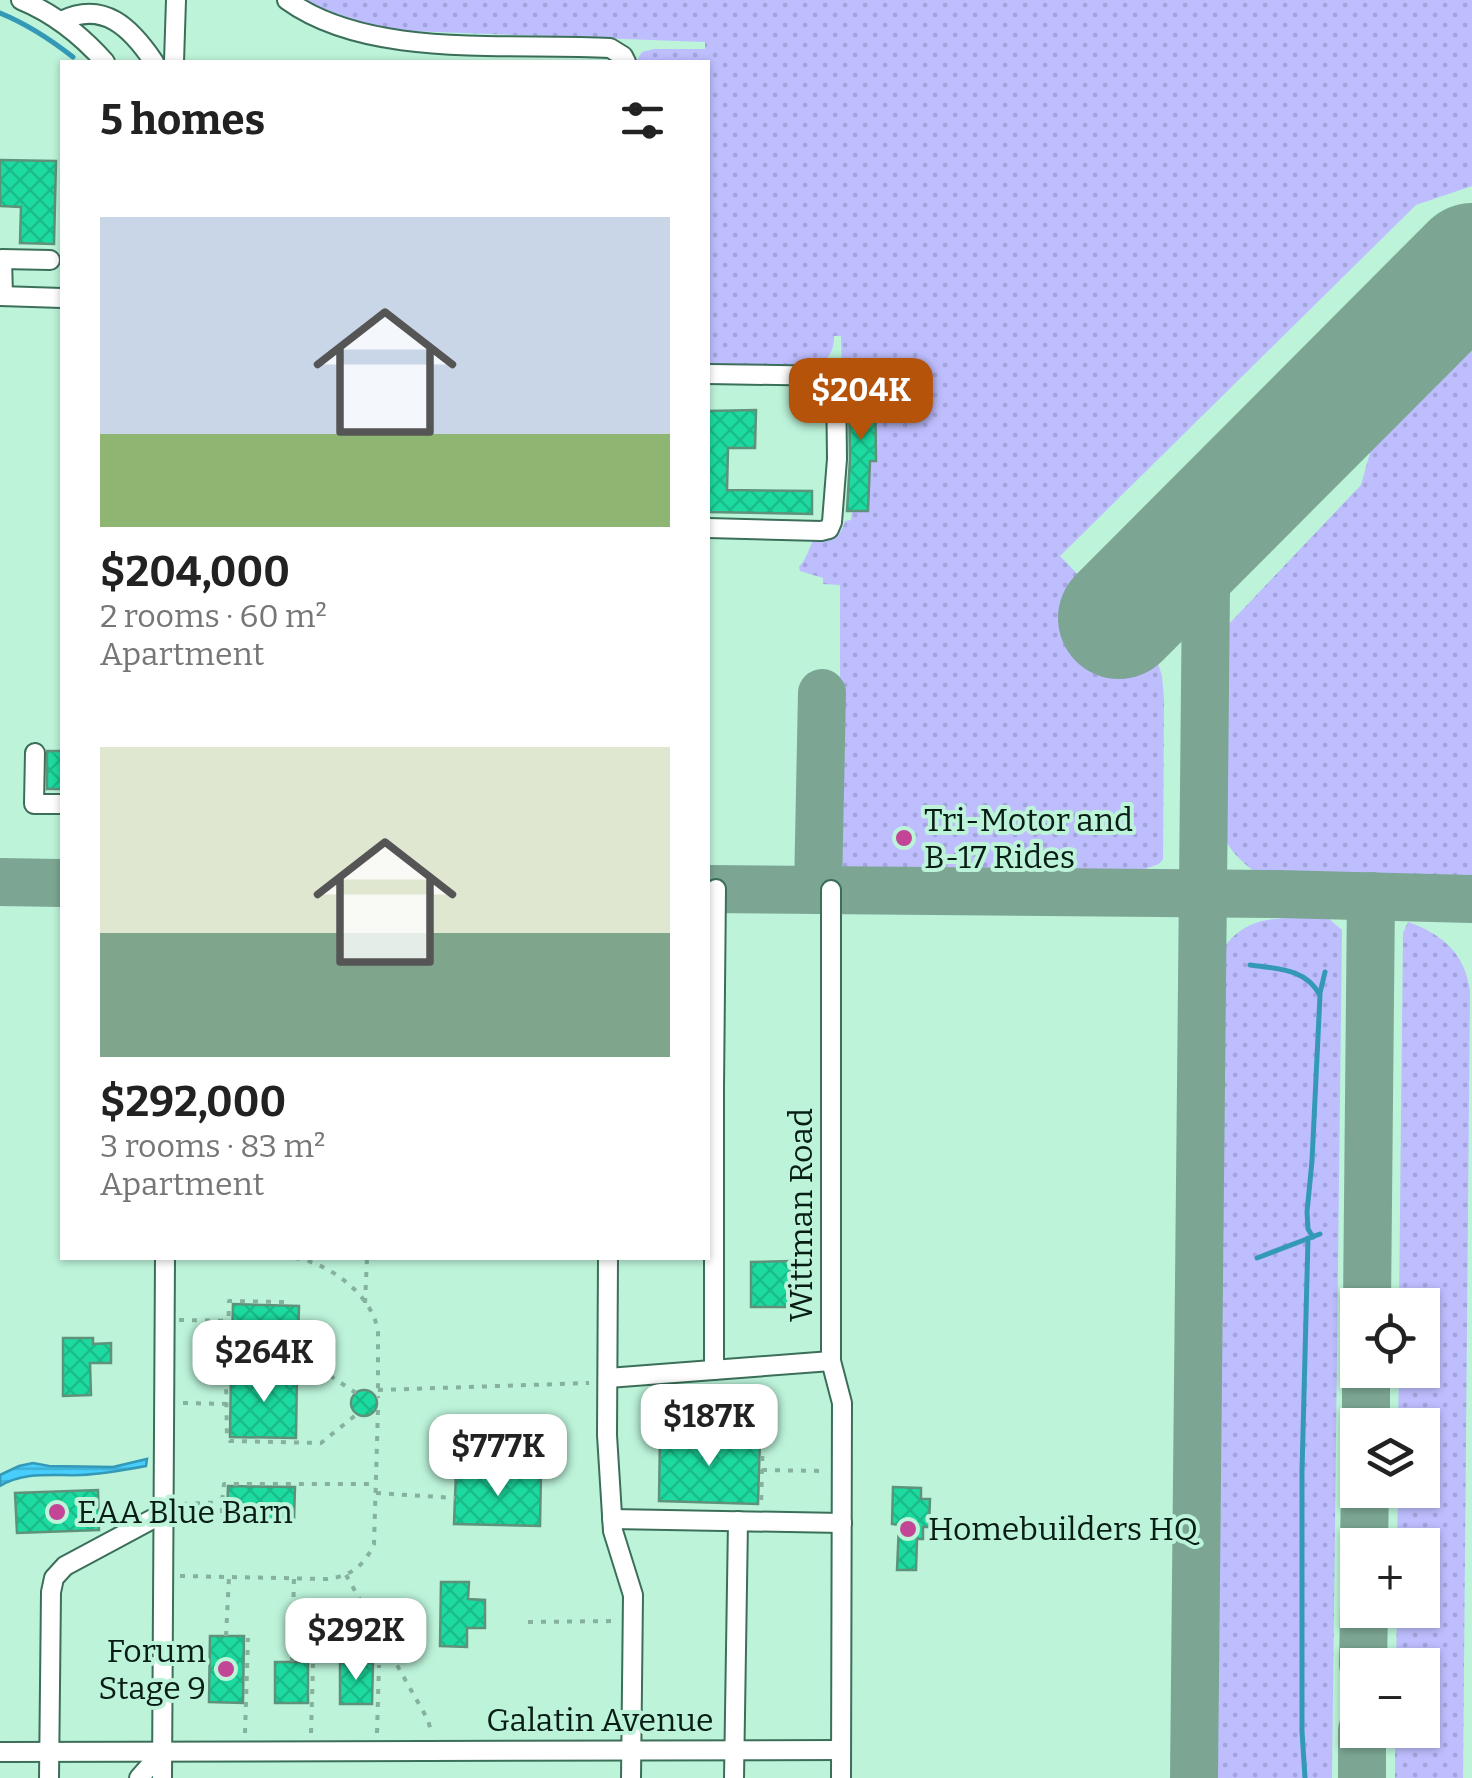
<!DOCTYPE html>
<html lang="en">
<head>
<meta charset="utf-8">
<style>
	:root { --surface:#fff; --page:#f6f6f6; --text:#222; --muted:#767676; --accent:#b45309 }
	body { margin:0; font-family:Bitter,serif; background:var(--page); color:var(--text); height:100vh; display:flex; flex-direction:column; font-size:38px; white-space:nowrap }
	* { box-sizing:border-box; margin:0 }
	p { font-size:32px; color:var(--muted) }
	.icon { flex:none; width:55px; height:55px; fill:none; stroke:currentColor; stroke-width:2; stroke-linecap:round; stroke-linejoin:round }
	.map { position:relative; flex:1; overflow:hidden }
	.details { position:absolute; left:60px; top:60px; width:650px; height:1200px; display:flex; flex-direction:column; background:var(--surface); border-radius:0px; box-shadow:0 2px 8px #0004 }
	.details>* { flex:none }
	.controls { position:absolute; left:1340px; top:1288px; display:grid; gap:20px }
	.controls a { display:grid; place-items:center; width:100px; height:100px; border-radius:0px; background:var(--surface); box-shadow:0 2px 8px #0004; font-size:50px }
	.price { position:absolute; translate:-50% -85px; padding:0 22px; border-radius:20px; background:#fff; color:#222; font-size:32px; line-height:65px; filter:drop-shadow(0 2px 5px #0008) }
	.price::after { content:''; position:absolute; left:50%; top:60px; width:30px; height:22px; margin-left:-15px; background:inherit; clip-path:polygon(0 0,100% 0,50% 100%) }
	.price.on { background:var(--accent); color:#fff }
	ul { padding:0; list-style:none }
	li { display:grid; align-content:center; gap:20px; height:530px; padding:0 40px }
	li span { display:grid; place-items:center; height:310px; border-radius:0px; color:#555 }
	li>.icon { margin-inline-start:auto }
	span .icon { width:180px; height:180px; fill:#fffc; stroke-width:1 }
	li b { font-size:42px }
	h2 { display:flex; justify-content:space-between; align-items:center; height:120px; padding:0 40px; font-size:42px }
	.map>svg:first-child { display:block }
	.grass { fill:url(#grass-dots) }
	.water { fill:url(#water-rules); stroke:#3499b7; stroke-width:2.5 }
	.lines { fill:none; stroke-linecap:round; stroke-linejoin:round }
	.stream { stroke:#3499b7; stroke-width:5 }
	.taxiway { stroke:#7ca693; stroke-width:48 }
	.runway { stroke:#7ca693; stroke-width:122 }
	.building { fill:url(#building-cross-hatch); stroke:#5e927b; stroke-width:2.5 }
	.minor-casing { stroke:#3c6f59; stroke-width:22 }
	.path { stroke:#85b19d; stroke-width:4; stroke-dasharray:5 8; stroke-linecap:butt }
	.minor { stroke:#fff; stroke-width:18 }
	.poi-dot { fill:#c24695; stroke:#bcf3d9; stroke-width:4 }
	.labels { text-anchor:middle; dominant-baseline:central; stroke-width:8; stroke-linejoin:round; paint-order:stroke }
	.poi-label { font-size:32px; fill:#081d15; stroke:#bcf3d9; text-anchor:start }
	.street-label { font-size:32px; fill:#081d15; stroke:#bcf3d9 }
</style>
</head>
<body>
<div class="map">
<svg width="1472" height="1778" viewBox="0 0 1472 1778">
	<defs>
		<pattern id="grass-dots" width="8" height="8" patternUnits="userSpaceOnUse" patternTransform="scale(2.5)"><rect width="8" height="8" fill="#bebeff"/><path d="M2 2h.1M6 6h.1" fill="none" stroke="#a2a3da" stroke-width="1.8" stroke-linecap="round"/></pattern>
		<pattern id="water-rules" width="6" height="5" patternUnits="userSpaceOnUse" patternTransform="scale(2.5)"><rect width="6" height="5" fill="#47cefc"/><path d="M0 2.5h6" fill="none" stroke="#3db0d7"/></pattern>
		<pattern id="building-cross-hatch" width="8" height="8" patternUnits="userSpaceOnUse" patternTransform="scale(2.5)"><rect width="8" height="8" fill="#1ddba0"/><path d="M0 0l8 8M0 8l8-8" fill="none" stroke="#19bc89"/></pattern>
	</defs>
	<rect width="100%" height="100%" fill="#bcf3d9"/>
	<g class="grass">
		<path d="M304,0H1472V186L1416,205L1060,556L1155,654L1162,676L1164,698L1163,859L1159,864L1139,871L1082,875L840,873V585L823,584V578L800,571L799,567C807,559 808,549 814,539C833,539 838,542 845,521L851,520L852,511H868L870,461L876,460V395H846V390L842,384L841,336H834C834,353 827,361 813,370L708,369V62H638L637,60L642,52L654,49H705V42L408,31C370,26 339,16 304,0Z"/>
		<path d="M1472,324V876L1254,871C1237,859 1226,845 1219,826L1220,656L1222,640L1227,626L1361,485L1380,417Z"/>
		<path d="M1328,918L1342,930L1332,1778H1209L1217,960C1240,911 1282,918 1328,918Z"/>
		<path d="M1408,922C1442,934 1465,953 1470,991L1463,1778H1395V1730H1422V1665H1396L1397,1610H1422V1545H1397L1398,1490H1422V1425H1398L1399,1370H1422V1305H1399L1403,933Z"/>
	</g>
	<path class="water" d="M147,1459L146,1466C125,1470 103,1474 81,1475C53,1476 25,1471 0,1486V1475L19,1466L33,1463L49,1466L113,1467Z"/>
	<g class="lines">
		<g class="stream">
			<path d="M0,13C27,24 50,39 73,57"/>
			<path d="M1250,965C1278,969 1305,968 1320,995L1312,1161L1307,1212L1308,1229L1313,1237"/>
			<polyline points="1320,993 1325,972"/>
			<polyline points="1257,1258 1320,1234"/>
			<polyline points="1305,1778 1302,1731 1302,1472 1308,1238"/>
		</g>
		<g class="taxiway">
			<polyline points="0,882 62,883"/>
			<polyline points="708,889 1279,894 1472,899"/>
			<polyline points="818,890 822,693"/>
			<polyline points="1367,1305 1371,896"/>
			<polyline points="1366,1425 1366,1370"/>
			<polyline points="1364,1545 1365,1490"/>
			<polyline points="1363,1665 1364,1610"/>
			<polyline points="1194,1778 1206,589 1209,538 1232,504"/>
			<polyline points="1362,1778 1362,1730"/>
		</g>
		<polyline class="runway" points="1119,618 1472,264"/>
	</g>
	<g class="building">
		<polygon points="0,160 56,161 54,244 20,243 21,207 0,206"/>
		<polygon points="853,379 875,379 876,461 870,461 868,511 847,511 850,459 849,395 853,395"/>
		<polygon points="756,410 755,448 728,448 727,490 812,491 812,514 708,512 708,411"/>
		<rect x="47" y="751" width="15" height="38"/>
		<polygon points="791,1261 792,1307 751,1307 751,1262"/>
		<polygon points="233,1304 299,1306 298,1342 232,1339"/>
		<polygon points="63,1338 93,1338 93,1344 111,1343 111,1363 90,1363 91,1395 63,1396"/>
		<polygon points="231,1371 297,1372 296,1438 230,1437"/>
		<circle cx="364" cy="1403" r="13"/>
		<polygon points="660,1435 760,1438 758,1504 659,1501"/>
		<polygon points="456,1472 541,1473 540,1526 454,1524"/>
		<polygon points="228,1486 295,1487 294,1521 227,1519"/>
		<polygon points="893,1487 921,1488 921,1499 930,1499 929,1527 923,1527 923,1539 917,1539 916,1570 897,1570 899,1525 892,1524"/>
		<polygon points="98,1490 99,1530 17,1533 15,1493"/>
		<polygon points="441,1582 469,1582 468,1599 485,1600 485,1628 467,1628 467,1647 440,1646"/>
		<polygon points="210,1636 244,1636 243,1703 209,1702"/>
		<rect x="275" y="1662" width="33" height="41"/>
		<polygon points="340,1663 373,1663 372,1704 340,1704"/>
	</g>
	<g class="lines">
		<defs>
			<g id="minor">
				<path d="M21,0C55,14 81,35 105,62"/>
				<path d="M287,0C370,60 511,42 610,48L623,56L626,62"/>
				<path d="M61,21C104,0 131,28 154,62"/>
				<polyline points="174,62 176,0"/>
				<polyline points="0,296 62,298"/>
				<polyline points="3,296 2,259 50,260"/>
				<polyline points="708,374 836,376 837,459 832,522 829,529 821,531 708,528"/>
				<polyline points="35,753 34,804 62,804"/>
				<polyline points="831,890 831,1361 842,1403 841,1778"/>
				<polyline points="608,1258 607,1435 613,1531 633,1595 631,1778"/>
				<polyline points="714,1370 714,1087 716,889"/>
				<polyline points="608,1378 831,1361"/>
				<polyline points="612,1519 842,1523"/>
				<polyline points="0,1752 841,1750"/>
				<polyline points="49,1778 51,1592 54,1578 65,1566 162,1514"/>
				<polyline points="139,1778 162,1752"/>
				<polyline points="162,1778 165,1258"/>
				<polyline points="734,1778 738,1521"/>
			</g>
		</defs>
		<use href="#minor" class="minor-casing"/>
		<g class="path">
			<path d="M295,1258C329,1263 373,1295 378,1332V1398"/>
			<polyline points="284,1302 229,1301 228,1341 232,1343 296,1344 303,1350 315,1369"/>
			<polyline points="365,1303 367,1258"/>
			<polyline points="179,1320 232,1321"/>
			<polyline points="378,1390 589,1383"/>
			<polyline points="356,1393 320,1369 235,1367 228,1369 226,1378 227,1438 230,1441 321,1443 357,1414"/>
			<polyline points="183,1403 230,1404"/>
			<polyline points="734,1433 763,1433 761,1505"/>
			<polyline points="762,1470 827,1471"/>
			<polyline points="376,1493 455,1498"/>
			<polyline points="182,1504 227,1502"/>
			<polyline points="278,1523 222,1522 222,1502 224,1484 376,1484"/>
			<polyline points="346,1575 428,1720 431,1731"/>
			<path d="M180,1576L327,1579C351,1576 364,1566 374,1544L378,1409"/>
			<polyline points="528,1622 618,1621"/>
			<polyline points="226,1636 229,1577"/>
			<polyline points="292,1662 294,1578"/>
			<polyline points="358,1663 359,1603"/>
			<polyline points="245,1733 248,1638"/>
			<polyline points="311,1733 313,1664"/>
			<polyline points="377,1733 379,1665"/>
		</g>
		<use href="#minor" class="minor"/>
	</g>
	<g class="poi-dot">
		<circle cx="904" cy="838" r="10"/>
		<circle cx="57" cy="1512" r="10"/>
		<circle cx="908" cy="1529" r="10"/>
		<circle cx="226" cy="1669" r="10"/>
	</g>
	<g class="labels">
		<g class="poi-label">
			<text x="924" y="820">Tri-Motor and<tspan x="924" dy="37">B-17 Rides</tspan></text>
			<text x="77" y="1512">EAA Blue Barn</text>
			<text x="928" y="1529">Homebuilders HQ</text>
			<text x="206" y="1651" text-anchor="end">Forum<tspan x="206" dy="37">Stage 9</tspan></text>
		</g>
		<g class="street-label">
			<text transform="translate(801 1215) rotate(-90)">Wittman Road</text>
			<text x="600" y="1720">Galatin Avenue</text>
		</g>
	</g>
</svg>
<div class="controls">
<a><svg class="icon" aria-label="locate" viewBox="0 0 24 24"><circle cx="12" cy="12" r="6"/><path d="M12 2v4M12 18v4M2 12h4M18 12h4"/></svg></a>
<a><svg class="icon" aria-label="layers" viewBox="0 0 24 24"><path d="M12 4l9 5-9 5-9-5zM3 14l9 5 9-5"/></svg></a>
<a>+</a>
<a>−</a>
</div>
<b class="price on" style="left:861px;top:443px">$204K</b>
<b class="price" style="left:264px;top:1405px">$264K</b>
<b class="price" style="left:709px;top:1469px">$187K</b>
<b class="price" style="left:498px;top:1499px">$777K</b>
<b class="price" style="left:356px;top:1683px">$292K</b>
<section class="details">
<h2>5 homes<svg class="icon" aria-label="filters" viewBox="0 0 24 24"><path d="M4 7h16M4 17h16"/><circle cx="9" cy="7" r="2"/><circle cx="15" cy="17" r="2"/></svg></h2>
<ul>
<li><span style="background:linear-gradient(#c9d6e8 70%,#8fb573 0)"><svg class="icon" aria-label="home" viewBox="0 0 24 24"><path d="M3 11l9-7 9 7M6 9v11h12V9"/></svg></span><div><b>$204,000</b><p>2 rooms · 60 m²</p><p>Apartment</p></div></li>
<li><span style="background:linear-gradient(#dfe7d0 60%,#7fa58c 0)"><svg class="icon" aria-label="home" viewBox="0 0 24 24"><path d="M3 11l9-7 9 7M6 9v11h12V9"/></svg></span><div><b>$292,000</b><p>3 rooms · 83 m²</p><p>Apartment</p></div></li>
</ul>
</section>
</div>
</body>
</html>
